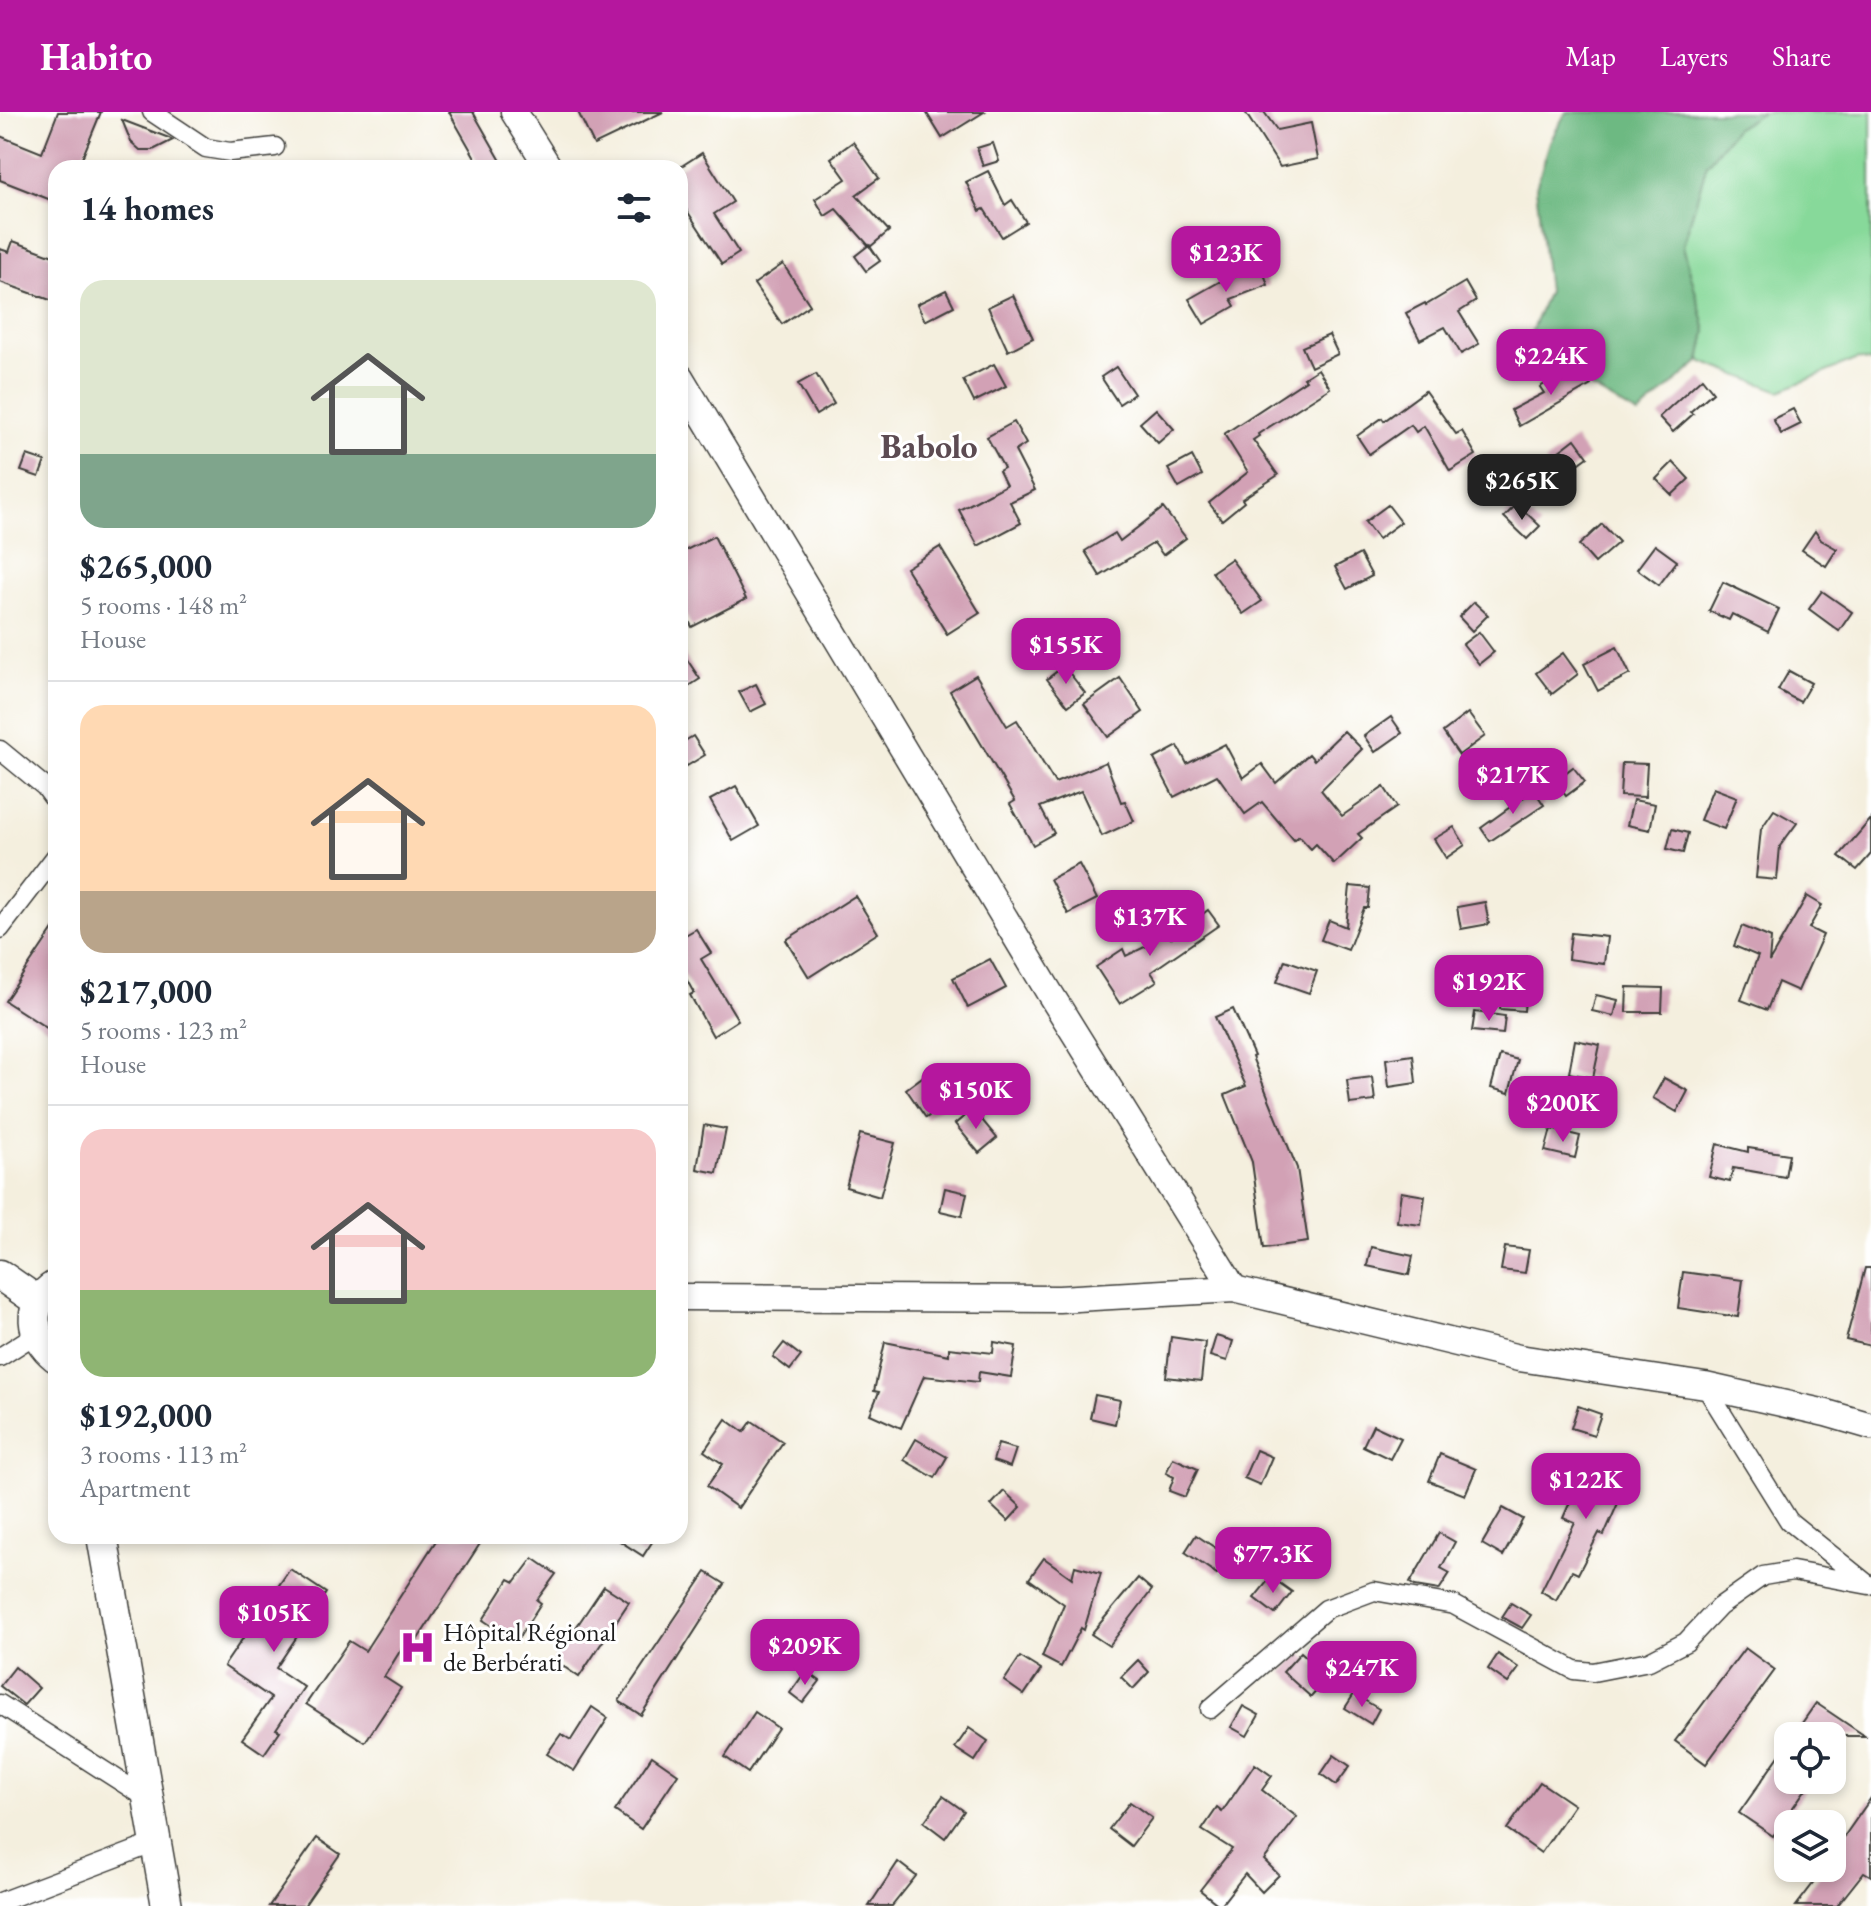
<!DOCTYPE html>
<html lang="en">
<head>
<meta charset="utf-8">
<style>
	:root { --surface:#fff; --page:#f6f6f7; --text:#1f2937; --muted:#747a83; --line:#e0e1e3; --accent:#b5179e }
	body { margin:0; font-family:"EB Garamond",serif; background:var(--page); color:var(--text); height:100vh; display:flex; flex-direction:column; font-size:30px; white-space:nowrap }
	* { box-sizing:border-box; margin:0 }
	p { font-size:26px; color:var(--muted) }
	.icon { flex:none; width:44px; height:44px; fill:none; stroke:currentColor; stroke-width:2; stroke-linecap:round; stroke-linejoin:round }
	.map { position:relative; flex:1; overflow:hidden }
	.details { position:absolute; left:48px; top:48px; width:640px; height:1384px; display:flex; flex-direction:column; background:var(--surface); border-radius:24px; box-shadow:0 4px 12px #0003 }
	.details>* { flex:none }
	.controls { position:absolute; left:1774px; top:1610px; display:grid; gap:16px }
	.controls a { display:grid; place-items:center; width:72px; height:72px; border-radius:16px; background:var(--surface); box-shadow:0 4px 12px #0003; font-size:40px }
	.price { position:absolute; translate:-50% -68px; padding:0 18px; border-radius:16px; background:var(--accent); color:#fff; font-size:26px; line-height:52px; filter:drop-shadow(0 2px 4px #0008) }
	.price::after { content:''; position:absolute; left:50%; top:48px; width:24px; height:18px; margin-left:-12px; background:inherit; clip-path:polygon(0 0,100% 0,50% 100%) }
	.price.selected { background:#222; color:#fff }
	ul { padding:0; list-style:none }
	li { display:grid; align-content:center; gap:16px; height:424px; padding:0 32px }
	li+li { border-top:2px solid var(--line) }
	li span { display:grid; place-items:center; height:248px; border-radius:24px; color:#555 }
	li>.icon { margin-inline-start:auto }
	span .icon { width:144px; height:144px; fill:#fffc; stroke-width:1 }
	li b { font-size:34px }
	h2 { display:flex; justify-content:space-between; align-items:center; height:96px; padding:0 32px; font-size:34px }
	header { display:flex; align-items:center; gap:48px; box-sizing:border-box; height:112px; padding:0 40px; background:var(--accent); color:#fff }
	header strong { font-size:38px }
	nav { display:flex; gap:44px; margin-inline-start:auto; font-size:28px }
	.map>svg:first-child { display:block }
	.green { fill:#87d99a; stroke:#527a5b; stroke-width:2 }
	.forest { fill:#6db982; stroke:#446a4f; stroke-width:2 }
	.building { fill:#d2a1b5 }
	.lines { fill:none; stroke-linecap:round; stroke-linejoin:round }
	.street-casing { stroke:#3c3c39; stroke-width:21 }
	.secondary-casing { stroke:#3c3c39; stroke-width:29 }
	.primary-casing { stroke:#3c3c39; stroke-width:33 }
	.street { stroke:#fff; stroke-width:18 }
	.secondary { stroke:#fff; stroke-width:26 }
	.primary { stroke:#fff; stroke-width:30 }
	.labels { text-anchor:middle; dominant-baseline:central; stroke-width:6; stroke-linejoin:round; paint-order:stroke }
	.poi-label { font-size:26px; fill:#1c1c1c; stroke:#fff; text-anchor:start }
	.district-label { font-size:34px; font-weight:bold; fill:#5c4b52; stroke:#fff }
</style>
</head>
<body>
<header>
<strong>Habito</strong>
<nav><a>Map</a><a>Layers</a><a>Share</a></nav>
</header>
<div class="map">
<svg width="1871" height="1794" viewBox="0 0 1871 1794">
	<rect width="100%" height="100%" fill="#fff"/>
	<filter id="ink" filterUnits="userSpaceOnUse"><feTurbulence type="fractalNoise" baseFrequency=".0125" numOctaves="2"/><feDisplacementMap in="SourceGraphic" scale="16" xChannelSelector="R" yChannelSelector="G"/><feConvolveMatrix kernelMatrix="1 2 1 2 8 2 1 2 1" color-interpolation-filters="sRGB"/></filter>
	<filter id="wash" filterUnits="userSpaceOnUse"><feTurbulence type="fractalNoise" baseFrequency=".006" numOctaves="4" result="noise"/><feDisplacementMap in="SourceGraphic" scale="32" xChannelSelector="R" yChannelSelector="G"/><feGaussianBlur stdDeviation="1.8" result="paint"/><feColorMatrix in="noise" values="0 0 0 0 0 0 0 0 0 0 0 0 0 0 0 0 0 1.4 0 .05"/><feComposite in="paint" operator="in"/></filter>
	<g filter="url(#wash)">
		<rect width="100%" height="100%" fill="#f4efde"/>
		<polygon class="green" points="1763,0 1871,0 1871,250 1858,247 1780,279 1700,249 1706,219 1683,134 1706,52 1735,17"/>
		<polygon class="forest" points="1566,0 1763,0 1735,17 1707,52 1683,134 1706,219 1700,249 1638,303 1524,237 1548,179 1536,75 1550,30"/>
		<g id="blocks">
			<g class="building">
				<polygon points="58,0 101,0 78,56 56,56 56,90 0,68 0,24 42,41"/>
				<polygon points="449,0 473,0 505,56 481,56"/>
				<polygon points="578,0 663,0 594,33"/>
				<polygon points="926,0 984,0 942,26"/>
				<polygon points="1245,0 1264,0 1277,18 1311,11 1318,47 1280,55"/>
				<polygon points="122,8 169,26 173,28 153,38 140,38 131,30"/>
				<polygon points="853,30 879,66 856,83 889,119 870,135 836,97 825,104 815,87 846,67 831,46"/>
				<polygon points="993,31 999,49 983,54 977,36"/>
				<polygon points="702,41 733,90 714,102 739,141 722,152 680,88 680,55"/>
				<polygon points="988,59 1005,93 1012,88 1026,110 1002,125 984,97 980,99 966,70"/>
				<polygon points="13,129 56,145 56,190 0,170 0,137 9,140"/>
				<polygon points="869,133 880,149 866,159 855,144"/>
				<polygon points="783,152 810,193 782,212 754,172"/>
				<polygon points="1262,156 1268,173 1231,187 1235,194 1204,212 1189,187 1221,169"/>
				<polygon points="1465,170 1476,189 1459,200 1479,232 1461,242 1445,215 1420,228 1406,201 1425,191 1426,193"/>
				<polygon points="946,178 954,194 925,209 917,192"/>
				<polygon points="1013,183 1033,226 1008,239 988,195"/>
				<polygon points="1329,223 1338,242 1311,255 1302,235"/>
				<polygon points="994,252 1006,274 974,290 963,268"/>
				<polygon points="1116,255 1134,282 1119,292 1101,265"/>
				<polygon points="1318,257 1330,276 1258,322 1259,324 1253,328 1278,363 1242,387 1244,390 1222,408 1209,391 1248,360 1224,322 1306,268 1304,266"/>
				<polygon points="1584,260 1591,273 1519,314 1511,298 1544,281 1540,275 1563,261 1567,268"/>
				<polygon points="816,262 834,292 816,303 798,272"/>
				<polygon points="1702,266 1713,280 1690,300 1693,302 1673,320 1659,305"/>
				<polygon points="1425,279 1456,322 1462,319 1476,343 1450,359 1424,314 1416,320 1411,313 1369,342 1357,324 1382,306 1384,309"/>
				<polygon points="1156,297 1174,317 1158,331 1140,311"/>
				<polygon points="1793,297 1801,312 1781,322 1773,307"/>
				<polygon points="1014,310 1026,332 1015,339 1035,378 1010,390 1021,411 978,434 959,398 1006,373 999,359 1004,356 987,325"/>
				<polygon points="1575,327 1588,345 1558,367 1545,350"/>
				<polygon points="27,343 45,349 39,365 21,359"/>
				<polygon points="1192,344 1202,363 1179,376 1168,357"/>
				<polygon points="1673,350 1689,367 1672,383 1656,367"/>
				<polygon points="1516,351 1534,364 1518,386 1500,372"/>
				<polygon points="1517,392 1540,414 1527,427 1504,405"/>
				<polygon points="1388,393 1401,410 1378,427 1365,410"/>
				<polygon points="1163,396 1186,426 1163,443 1154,431 1100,464 1085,439 1115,421 1120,429"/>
				<polygon points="1602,412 1619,430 1595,451 1579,433"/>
				<polygon points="1815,419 1821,428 1837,437 1826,454 1802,438"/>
				<polygon points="714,424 746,487 692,515 680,492 680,441"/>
				<polygon points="1655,433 1677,449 1659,473 1637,457"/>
				<polygon points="940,435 980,501 947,522 906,456"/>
				<polygon points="1360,442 1372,464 1347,477 1335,455"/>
				<polygon points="1231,447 1262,489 1243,502 1212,460"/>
				<polygon points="1723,470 1779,497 1768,520 1732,502 1729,508 1709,499"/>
				<polygon points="1822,479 1852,500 1839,519 1809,497"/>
				<polygon points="1474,490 1488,503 1472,519 1459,505"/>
				<polygon points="1479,520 1494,540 1479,552 1463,532"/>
				<polygon points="1617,535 1630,562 1598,579 1584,552"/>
				<polygon points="680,537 700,567 680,580"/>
				<polygon points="1563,541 1578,562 1552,582 1536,561"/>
				<polygon points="1064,554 1085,581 1068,594 1047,567"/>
				<polygon points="1789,559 1811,571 1800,590 1778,578"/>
				<polygon points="976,563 1007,614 1017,608 1055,671 1106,650 1121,690 1125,689 1134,709 1102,724 1081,679 1040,695 1054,721 1033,733 1010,692 1015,689 950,579"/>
				<polygon points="1120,566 1143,600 1108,625 1084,592"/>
				<polygon points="756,572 766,592 750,600 739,580"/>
				<polygon points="1468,601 1485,624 1459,643 1443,620"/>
				<polygon points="1391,605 1402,621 1375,640 1364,624"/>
				<polygon points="1344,619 1362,637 1321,678 1342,704 1384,675 1397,695 1358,722 1362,726 1334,752 1316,732 1311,737 1299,724 1294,728 1262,690 1245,702 1217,663 1174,685 1154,647 1178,634 1187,652 1225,632 1243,666 1262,652 1276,671 1309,642 1314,648"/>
				<polygon points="693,624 705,643 687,654 680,643 680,632"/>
				<polygon points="1622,651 1647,652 1645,685 1620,684"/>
				<polygon points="1573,655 1585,670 1566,684 1555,669"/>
				<polygon points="736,674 759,714 733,729 710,688"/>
				<polygon points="1713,676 1737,685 1724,717 1700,708"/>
				<polygon points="1534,678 1544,693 1490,729 1481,716"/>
				<polygon points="1633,688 1655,692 1650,718 1627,713"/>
				<polygon points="1774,698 1797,711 1780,734 1777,768 1756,766 1761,717"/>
				<polygon points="1871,707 1871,742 1857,758 1839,744"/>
				<polygon points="1454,715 1465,733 1446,746 1434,727"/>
				<polygon points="1672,717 1688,721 1683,741 1667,737"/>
				<polygon points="1079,752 1097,787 1068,802 1050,767"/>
				<polygon points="1350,774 1370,776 1368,796 1364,796 1348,838 1321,828 1329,808 1346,815"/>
				<polygon points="855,784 878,821 809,865 786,828"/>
				<polygon points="1807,784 1822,793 1809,816 1823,823 1798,879 1778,870 1767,898 1741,888 1758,844 1734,834 1742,814 1771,826 1769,850"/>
				<polygon points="1485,790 1489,812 1461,817 1457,795"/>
				<polygon points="1208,798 1219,813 1151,860 1157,869 1120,892 1096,855 1123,837 1126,844 1151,832 1147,822 1161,813 1171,826"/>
				<polygon points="56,813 56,922 5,889"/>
				<polygon points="696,817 711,841 701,847 738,908 713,924 690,883 694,881 680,856 680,826"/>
				<polygon points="1571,821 1607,825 1604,852 1568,847"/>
				<polygon points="990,847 1006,876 968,896 953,866"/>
				<polygon points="1285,848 1317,859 1309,881 1277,870"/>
				<polygon points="1502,873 1526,875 1524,899 1500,897"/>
				<polygon points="1627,875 1663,876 1662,900 1626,900"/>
				<polygon points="1596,883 1618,888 1614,904 1592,899"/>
				<polygon points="1233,897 1254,944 1252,945 1297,1056 1308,1130 1264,1136 1252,1050 1225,983 1246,974 1215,905"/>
				<polygon points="1475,900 1505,904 1503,922 1472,919"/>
				<polygon points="1575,928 1600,933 1593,966 1569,961"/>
				<polygon points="1413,943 1416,971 1389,975 1386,947"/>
				<polygon points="1500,943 1518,948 1509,981 1491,976"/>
				<polygon points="925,963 945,992 926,1006 906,977"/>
				<polygon points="1372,965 1375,989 1350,992 1347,968"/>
				<polygon points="1664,966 1688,979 1677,1000 1653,986"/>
				<polygon points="973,997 997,1026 979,1041 955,1012"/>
				<polygon points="704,1013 726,1017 717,1061 697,1057"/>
				<polygon points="1551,1017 1580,1024 1575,1046 1545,1039"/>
				<polygon points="860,1022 895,1031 880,1085 846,1075"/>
				<polygon points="1717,1032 1748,1040 1748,1036 1789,1042 1785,1065 1733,1056 1730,1070 1709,1065"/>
				<polygon points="945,1076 967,1081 962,1104 940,1099"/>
				<polygon points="1401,1080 1425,1084 1421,1113 1397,1110"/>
				<polygon points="1371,1135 1413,1144 1409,1163 1367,1154"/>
				<polygon points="1505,1135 1529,1138 1525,1161 1501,1158"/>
				<polygon points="1865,1156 1871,1156 1871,1234 1846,1228"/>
				<polygon points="1683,1160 1743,1168 1738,1205 1678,1196"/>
				<polygon points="1216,1224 1233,1229 1227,1249 1210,1244"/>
				<polygon points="1171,1225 1205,1230 1201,1269 1166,1265"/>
				<polygon points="885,1230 949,1243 949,1236 993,1241 994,1230 1016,1234 1011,1265 979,1260 978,1270 924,1264 901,1316 870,1302 879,1280 874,1279"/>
				<polygon points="784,1231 801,1244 790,1258 773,1245"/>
				<polygon points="1095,1283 1120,1288 1115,1312 1090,1306"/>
				<polygon points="1578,1294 1601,1302 1594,1323 1571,1316"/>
				<polygon points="726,1307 744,1320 752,1309 783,1330 738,1396 707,1374 723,1352 704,1339"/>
				<polygon points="1373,1313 1401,1326 1390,1347 1363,1334"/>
				<polygon points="916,1327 947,1345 935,1366 904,1348"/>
				<polygon points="998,1332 1016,1337 1010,1355 993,1349"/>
				<polygon points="1256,1338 1272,1345 1260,1373 1244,1366"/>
				<polygon points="1440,1342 1476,1357 1465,1383 1429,1369"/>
				<polygon points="1173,1346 1198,1357 1185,1385 1169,1379 1174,1365 1166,1361"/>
				<polygon points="1589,1347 1630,1364 1604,1423 1599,1421 1578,1462 1572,1459 1556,1488 1541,1479 1575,1411 1563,1406"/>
				<polygon points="1004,1379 1021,1395 1008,1409 991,1393"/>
				<polygon points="1503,1396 1523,1407 1503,1444 1482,1432"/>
				<polygon points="1439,1421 1455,1430 1441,1456 1450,1461 1439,1478 1415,1474 1410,1471"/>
				<polygon points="1196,1423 1229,1445 1217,1462 1185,1440"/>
				<polygon points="439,1424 485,1424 414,1533 407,1528 384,1565 401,1576 365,1630 306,1592 349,1529 365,1539"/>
				<polygon points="612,1424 656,1424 643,1444"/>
				<polygon points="533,1446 556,1462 537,1488 541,1491 516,1530 483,1508 509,1467 515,1470"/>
				<polygon points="1044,1446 1072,1466 1075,1454 1101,1461 1084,1518 1081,1516 1061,1555 1042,1545 1064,1492 1029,1467"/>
				<polygon points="290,1457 326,1481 276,1556 304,1575 276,1617 280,1619 264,1642 242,1627 271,1586 224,1554"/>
				<polygon points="706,1460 725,1472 641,1603 619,1589"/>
				<polygon points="1271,1465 1292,1480 1275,1502 1254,1486"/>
				<polygon points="1138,1466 1152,1478 1109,1534 1091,1522"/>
				<polygon points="604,1474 629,1490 579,1565 554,1548"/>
				<polygon points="1511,1491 1531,1503 1522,1516 1502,1505"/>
				<polygon points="1745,1536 1775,1558 1706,1652 1675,1629"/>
				<polygon points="1301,1540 1329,1565 1311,1585 1283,1560"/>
				<polygon points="1498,1542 1519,1556 1508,1571 1488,1557"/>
				<polygon points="1020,1545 1041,1558 1024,1583 1004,1569"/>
				<polygon points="1138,1548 1149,1560 1133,1577 1121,1565"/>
				<polygon points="15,1555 39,1576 24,1593 0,1574"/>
				<polygon points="806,1559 820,1569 803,1591 790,1581"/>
				<polygon points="1354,1582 1379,1597 1371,1612 1345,1596"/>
				<polygon points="1816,1591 1865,1624 1793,1624"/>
				<polygon points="1243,1594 1259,1603 1247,1624 1231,1615"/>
				<polygon points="592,1595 608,1606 574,1659 547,1642 561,1622 571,1628"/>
				<polygon points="755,1600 778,1616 748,1661 725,1645"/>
				<polygon points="969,1616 988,1629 975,1649 955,1636"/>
				<polygon points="1788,1631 1788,1668 1812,1668 1773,1724 1739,1701"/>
				<polygon points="1334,1643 1350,1654 1336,1673 1321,1662"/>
				<polygon points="652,1644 678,1662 641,1717 615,1699"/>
				<polygon points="1255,1652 1272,1664 1262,1678 1297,1705 1264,1748 1279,1763 1262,1780 1245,1762 1220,1794 1200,1778 1232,1737 1202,1718 1217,1696 1222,1700"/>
				<polygon points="1540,1670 1574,1693 1541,1741 1507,1717"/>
				<polygon points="943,1684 964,1699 945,1726 924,1710"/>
				<polygon points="1871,1686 1871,1764 1864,1760 1837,1794 1796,1794 1825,1756 1832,1756 1832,1748 1837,1741 1834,1739"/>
				<polygon points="1130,1690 1152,1706 1131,1734 1109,1717"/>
				<polygon points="317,1726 340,1742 304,1794 269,1794"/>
				<polygon points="898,1750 916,1764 892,1794 869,1794"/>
			</g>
		</g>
	</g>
	<g filter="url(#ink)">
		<use href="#blocks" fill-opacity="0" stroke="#3c3c39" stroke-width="2"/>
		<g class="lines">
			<defs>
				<g id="street">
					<polyline points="152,0 206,36 230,40 275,35"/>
					<polyline points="0,638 45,675 56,690"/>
					<polyline points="0,817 56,744"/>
					<polyline points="0,1245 36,1222"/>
					<polyline points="1705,1274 1789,1409 1866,1471"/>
					<polyline points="0,1592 148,1687"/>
					<polyline points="1210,1597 1326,1497 1374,1479 1454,1493 1574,1558 1593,1560 1649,1549 1686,1530 1719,1495 1763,1464 1793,1459 1869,1473"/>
					<polyline points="0,1790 155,1731"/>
				</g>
				<g id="secondary">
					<polyline points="514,0 549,56"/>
					<polyline points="680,265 1049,880 1234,1177"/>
					<polyline points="680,1185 1059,1187 1234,1177 1519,1246 1705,1274 1826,1301 1871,1314"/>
				</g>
				<g id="primary">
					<polyline points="0,1163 39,1190"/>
					<path d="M56,1173C25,1192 30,1225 56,1245"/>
					<polyline points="102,1424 167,1794"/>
				</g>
			</defs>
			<use href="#street" class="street-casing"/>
			<use href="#secondary" class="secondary-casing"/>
			<use href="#primary" class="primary-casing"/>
			<use href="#street" class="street"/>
			<use href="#secondary" class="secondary"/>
			<use href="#primary" class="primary"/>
		</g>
	</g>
	<defs>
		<symbol id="hospital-bare" viewBox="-9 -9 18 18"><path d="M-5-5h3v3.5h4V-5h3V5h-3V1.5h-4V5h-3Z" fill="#b5179e" stroke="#fff" stroke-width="2.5" paint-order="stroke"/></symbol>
	</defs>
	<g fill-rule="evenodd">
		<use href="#hospital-bare" x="392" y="1510" width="51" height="51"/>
	</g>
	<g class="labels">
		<g class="poi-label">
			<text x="443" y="1520">Hôpital Régional<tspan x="443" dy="30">de Berbérati</tspan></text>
		</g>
		<g class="district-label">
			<text x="929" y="334">Babolo</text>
		</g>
	</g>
</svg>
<div class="controls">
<a><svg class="icon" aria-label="locate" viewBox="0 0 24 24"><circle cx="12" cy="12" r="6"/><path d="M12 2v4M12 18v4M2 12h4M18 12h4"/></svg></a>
<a><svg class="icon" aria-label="layers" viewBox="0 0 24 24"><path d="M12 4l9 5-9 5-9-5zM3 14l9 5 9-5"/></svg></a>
</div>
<b class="price" style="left:1226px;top:182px">$123K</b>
<b class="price" style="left:1551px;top:285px">$224K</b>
<b class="price selected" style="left:1522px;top:410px">$265K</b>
<b class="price" style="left:1066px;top:574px">$155K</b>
<b class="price" style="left:1513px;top:704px">$217K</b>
<b class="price" style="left:1150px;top:846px">$137K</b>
<b class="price" style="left:1489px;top:911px">$192K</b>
<b class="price" style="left:976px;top:1019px">$150K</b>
<b class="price" style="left:1563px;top:1032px">$200K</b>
<b class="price" style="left:1586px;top:1409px">$122K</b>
<b class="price" style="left:1273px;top:1483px">$77.3K</b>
<b class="price" style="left:274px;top:1542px">$105K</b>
<b class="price" style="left:805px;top:1575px">$209K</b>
<b class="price" style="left:1362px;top:1597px">$247K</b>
<section class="details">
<h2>14 homes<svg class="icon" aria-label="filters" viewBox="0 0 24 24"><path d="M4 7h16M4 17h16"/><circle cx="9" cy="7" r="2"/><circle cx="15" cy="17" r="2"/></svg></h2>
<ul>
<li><span style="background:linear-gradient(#dfe7d0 70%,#7fa58c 0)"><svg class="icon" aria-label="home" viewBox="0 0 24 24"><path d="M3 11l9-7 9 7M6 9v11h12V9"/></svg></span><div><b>$265,000</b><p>5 rooms · 148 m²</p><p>House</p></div></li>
<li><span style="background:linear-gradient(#ffd9b3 75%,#b9a48a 0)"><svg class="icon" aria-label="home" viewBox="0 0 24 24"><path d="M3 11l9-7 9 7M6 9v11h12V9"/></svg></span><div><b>$217,000</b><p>5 rooms · 123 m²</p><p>House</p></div></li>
<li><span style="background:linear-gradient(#f6c9c9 65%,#8fb573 0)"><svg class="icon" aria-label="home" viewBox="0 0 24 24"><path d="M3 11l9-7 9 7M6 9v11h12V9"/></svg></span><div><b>$192,000</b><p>3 rooms · 113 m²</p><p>Apartment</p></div></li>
</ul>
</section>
</div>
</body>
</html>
